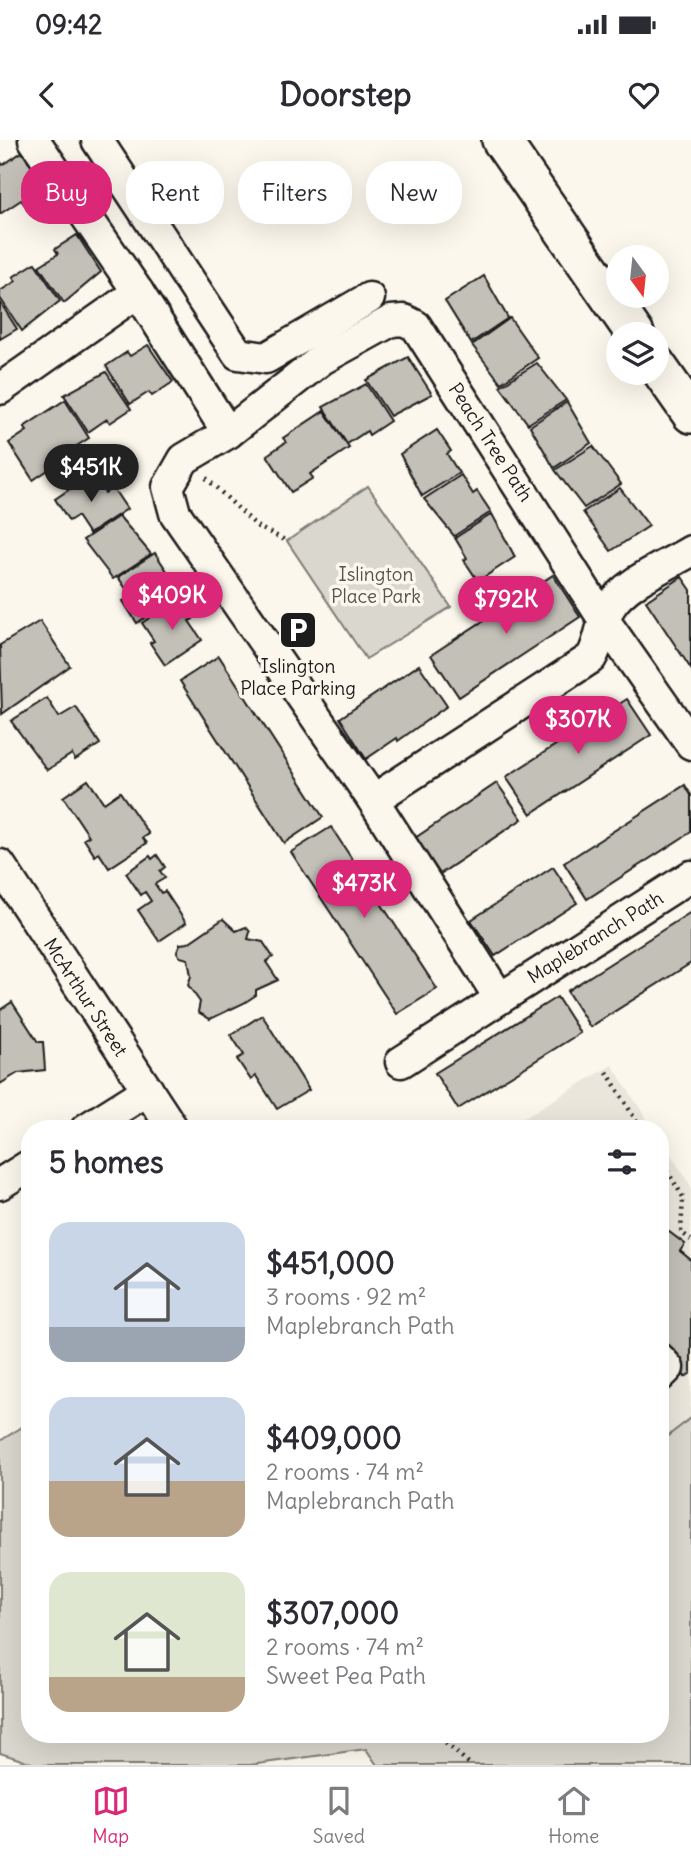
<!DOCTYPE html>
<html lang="en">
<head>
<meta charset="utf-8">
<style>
	:root { --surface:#fff; --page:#f2f2f3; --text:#2b2b33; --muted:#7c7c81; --line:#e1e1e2; --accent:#db2777 }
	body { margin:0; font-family:Delius,sans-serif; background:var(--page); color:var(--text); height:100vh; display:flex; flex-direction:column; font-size:26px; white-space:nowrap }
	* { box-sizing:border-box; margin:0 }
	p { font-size:23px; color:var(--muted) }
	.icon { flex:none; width:38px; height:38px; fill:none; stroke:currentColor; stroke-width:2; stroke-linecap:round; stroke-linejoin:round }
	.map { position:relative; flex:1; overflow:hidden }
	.details { position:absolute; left:21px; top:980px; width:648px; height:623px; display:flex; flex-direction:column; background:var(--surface); border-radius:28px; box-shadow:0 7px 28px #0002 }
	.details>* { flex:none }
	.hud { position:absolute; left:21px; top:21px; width:649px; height:63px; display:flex; gap:14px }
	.needle { width:46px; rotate:165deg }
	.buttons { position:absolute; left:606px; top:105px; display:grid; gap:14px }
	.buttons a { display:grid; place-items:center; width:63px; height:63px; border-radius:50%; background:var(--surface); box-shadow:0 7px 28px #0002; font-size:35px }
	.price { position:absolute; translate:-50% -60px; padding:0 16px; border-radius:24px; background:var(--accent); color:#fff; font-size:23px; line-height:46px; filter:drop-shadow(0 2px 4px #0008) }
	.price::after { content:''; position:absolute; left:50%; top:42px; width:21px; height:16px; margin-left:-10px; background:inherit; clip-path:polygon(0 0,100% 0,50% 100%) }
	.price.selected { background:#222; color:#fff }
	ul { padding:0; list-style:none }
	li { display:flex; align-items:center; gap:21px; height:175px; padding:0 28px }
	li span { display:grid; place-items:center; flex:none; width:196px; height:140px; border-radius:21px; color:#555 }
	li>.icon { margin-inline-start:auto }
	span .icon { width:84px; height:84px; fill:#fffc; stroke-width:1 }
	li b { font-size:30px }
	h2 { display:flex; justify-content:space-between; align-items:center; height:84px; padding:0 28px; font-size:30px }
	.tag { padding:0 24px; border-radius:28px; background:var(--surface); box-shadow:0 7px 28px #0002; font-size:24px; line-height:63px }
	.tag.selected { background:var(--accent); color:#fff }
	.status { display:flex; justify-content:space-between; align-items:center; height:49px; padding:0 35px; background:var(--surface); direction:ltr }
	.status svg { height:19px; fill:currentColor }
	header { display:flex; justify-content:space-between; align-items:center; height:91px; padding:0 28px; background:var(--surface); font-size:32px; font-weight:700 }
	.dock { display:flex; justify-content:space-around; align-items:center; height:98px; border-top:2px solid var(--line); background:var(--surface); font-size:19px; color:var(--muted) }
	.dock a { display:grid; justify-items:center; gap:4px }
	.dock .selected { color:var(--accent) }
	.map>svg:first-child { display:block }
	.built { fill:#eae6dc }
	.green { fill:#dad7ce; stroke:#7b7a75; stroke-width:2 }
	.building { fill:#c3c0b8; stroke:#1c1c1c; stroke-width:2 }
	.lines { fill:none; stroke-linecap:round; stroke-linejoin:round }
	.minor-casing { stroke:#1c1c1c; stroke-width:35 }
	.major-casing { stroke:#1c1c1c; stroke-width:42 }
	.path { stroke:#1c1c1c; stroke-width:4.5; stroke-dasharray:2 5; stroke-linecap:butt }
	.minor { stroke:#fbf7ec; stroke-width:30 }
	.major { stroke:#fbf7ec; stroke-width:37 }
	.labels { text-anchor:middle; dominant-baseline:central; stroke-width:7; stroke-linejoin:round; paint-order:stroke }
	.street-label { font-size:19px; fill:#1c1c1c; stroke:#fbf7ec }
	.park-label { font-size:19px; fill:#555451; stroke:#fbf7ec }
	.poi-label { font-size:19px; fill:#1c1c1c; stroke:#fbf7ec }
</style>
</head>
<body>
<div class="status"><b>09:42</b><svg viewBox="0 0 49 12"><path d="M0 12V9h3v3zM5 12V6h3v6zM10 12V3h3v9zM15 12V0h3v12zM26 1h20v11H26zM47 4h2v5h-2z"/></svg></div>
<header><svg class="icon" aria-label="back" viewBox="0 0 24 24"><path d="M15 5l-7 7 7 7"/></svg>Doorstep<svg class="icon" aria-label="heart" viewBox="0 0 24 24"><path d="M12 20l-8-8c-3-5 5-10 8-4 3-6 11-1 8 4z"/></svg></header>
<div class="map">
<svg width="691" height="1625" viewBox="0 0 691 1625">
	<rect width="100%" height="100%" fill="#fbf7ec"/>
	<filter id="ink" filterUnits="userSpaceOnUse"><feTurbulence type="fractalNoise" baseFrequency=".0143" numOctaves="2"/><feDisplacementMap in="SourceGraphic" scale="14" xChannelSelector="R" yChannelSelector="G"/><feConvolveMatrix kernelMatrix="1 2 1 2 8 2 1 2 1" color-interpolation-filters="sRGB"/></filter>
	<g filter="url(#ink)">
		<g class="built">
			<polygon points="612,925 653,989 505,989"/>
			<polygon points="660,998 691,1046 691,1278 660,1302"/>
		</g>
		<g class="green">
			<polygon points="368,346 451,467 366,519 287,401"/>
			<polygon points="691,1278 691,1625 377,1625 366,1609 250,1625 37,1625 0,1613 0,1301 30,1282 30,1594 660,1594 660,1302"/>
		</g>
		<g class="building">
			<polygon points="22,12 46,49 24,64 21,60 0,74 0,21 3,25"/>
			<polygon points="77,95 101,132 64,163 39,126 58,114 55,109"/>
			<polygon points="35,123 60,161 22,191 0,158 0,151 16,141 13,137"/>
			<polygon points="484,136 508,178 471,203 445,161"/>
			<polygon points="0,162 17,189 0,199"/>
			<polygon points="510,178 538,218 501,243 472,205"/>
			<polygon points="148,205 173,242 152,256 149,252 130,264 106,226 127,212 130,216"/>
			<polygon points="408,217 432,254 390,276 366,240"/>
			<polygon points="537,223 566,260 528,284 500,246"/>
			<polygon points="106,232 131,269 110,283 107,279 88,292 64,255"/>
			<polygon points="366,244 390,281 369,295 367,291 347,304 323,267"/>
			<polygon points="65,260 89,298 52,322 54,326 33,340 9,303 27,291 24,287"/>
			<polygon points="567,262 591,303 554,328 530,286"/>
			<polygon points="324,271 349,308 310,334 313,338 291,352 267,315 286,302 283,298"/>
			<polygon points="437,290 451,311 447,314 459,333 422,356 400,314"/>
			<polygon points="593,306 621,344 584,368 555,330"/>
			<polygon points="92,334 105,353 113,348 127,369 89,394 77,376 69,381 55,359"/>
			<polygon points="461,335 473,354 477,351 491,372 454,396 424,359"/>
			<polygon points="620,348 649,386 611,411 583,372"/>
			<polygon points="492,374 515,417 478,441 464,420 467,418 455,398"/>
			<polygon points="119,376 151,414 113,439 83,400"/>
			<polygon points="155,413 169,434 161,439 174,458 137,483 123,461 131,456 118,437"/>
			<polygon points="553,435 580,477 459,557 431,515"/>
			<polygon points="682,437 691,450 691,529 646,461"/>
			<polygon points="179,458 193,479 189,481 202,500 165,525 150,503 154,501 142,483"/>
			<polygon points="40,481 70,526 2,574 0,505"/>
			<polygon points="219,516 323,677 284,703 180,541"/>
			<polygon points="419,525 447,566 398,601 397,598 366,619 340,578"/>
			<polygon points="47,558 59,577 76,567 100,604 75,620 72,614 47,630 11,581"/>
			<polygon points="627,559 651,595 531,674 506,637"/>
			<polygon points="88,640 104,663 120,652 149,694 143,698 147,703 109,728 99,713 95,716 84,699 89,696 63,657"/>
			<polygon points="497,643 522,679 440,734 415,698"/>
			<polygon points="685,645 691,655 691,692 587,759 564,723"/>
			<polygon points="331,687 437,849 397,874 291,712"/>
			<polygon points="157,715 165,727 160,731 165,738 155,744 161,753 165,751 186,783 159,801 138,770 151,761 145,752 141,755 126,733 150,716 152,719"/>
			<polygon points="553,727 577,763 495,816 471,780"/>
			<polygon points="691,772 691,823 590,887 567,851"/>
			<polygon points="223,779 236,791 246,787 250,792 248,799 263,802 273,817 266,822 278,840 256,850 256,855 244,863 210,879 198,872 200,862 188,845 191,836 188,819 180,817 177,812 180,804 188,803"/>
			<polygon points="557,857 580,893 458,969 435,933"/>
			<polygon points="12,862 38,902 43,902 45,930 18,933 0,944 0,870"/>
			<polygon points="262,875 309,950 277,969 256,936 251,940 237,919 244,915 231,895"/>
			<polygon points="660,1085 685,1104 680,1111 691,1120 691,1233 685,1237 660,1198"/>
		</g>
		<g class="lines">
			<defs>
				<g id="minor">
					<polyline points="34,0 138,152 228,293 184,319 168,347 175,373 373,660 499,857"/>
					<polyline points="97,0 238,214 266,218 369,158"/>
					<polyline points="0,249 138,152"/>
					<polyline points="228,293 322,219 391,181 404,180 416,186 604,480 691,604"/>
					<path d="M373,660L591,518C601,502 600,483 610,467C625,442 666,426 691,411"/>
					<polyline points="0,725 173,989"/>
					<polyline points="401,922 691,736"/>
					<polyline points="86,989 148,950"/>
					<polyline points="0,1044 30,1025"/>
					<polyline points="660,1219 668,1228 660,1236"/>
				</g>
				<g id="major">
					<polyline points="501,0 635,194"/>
					<polyline points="656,224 691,274"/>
				</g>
			</defs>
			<use href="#minor" class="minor-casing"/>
			<use href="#major" class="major-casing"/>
			<g class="path">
				<polyline points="206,338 258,387 287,401"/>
				<polyline points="607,932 641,989"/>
				<polyline points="660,1019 683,1057 681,1092 691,1100"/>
				<polyline points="435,1594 471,1625"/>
			</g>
			<use href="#minor" class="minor"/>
			<use href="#major" class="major"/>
		</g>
	</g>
	<defs>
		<symbol id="parking-square" viewBox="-11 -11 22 22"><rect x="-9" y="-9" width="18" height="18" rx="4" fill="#1c1c1c" stroke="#fbf7ec"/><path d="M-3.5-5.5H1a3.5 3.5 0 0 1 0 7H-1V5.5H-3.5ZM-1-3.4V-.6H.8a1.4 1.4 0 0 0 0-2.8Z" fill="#fff"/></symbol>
	</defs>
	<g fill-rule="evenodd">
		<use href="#parking-square" x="276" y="468" width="44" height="44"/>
	</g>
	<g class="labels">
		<g class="street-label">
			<text transform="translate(491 302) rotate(57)">Peach Tree Path</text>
			<text transform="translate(595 797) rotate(-32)">Maplebranch Path</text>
			<text transform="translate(86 857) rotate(57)">McArthur Street</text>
		</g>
		<g class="park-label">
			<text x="376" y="434">Islington<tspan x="376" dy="22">Place Park</tspan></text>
		</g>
		<g class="poi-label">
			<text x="298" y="526">Islington<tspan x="298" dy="22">Place Parking</tspan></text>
		</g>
	</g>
</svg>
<div class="buttons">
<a><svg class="needle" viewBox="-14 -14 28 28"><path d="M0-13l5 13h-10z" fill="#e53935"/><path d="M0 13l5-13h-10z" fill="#7c7c81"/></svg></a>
<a><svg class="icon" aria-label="layers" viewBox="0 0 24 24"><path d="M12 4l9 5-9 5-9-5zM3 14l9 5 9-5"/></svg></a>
</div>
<b class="price selected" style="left:91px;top:364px">$451K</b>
<b class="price" style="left:172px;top:492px">$409K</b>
<b class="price" style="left:506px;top:496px">$792K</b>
<b class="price" style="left:578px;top:616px">$307K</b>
<b class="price" style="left:364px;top:780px">$473K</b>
<div class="hud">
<a class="tag selected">Buy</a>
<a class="tag">Rent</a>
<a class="tag">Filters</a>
<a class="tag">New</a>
</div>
<section class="details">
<h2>5 homes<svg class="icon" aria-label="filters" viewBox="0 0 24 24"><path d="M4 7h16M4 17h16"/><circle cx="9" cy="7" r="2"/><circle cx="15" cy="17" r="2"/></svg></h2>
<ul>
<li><span style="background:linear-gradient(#c9d6e8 75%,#9aa5b1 0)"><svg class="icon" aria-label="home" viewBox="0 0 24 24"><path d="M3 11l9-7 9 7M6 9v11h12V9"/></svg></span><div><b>$451,000</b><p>3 rooms · 92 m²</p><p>Maplebranch Path</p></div></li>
<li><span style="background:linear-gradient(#c9d6e8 60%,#b9a48a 0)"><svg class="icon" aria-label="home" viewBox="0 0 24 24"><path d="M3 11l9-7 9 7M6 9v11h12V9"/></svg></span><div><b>$409,000</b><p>2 rooms · 74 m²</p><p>Maplebranch Path</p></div></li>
<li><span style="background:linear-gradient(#dfe7d0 75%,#b9a48a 0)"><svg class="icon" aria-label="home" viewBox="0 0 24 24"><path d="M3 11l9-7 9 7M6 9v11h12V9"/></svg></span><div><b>$307,000</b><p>2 rooms · 74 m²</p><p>Sweet Pea Path</p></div></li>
</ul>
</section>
</div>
<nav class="dock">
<a class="selected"><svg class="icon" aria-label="map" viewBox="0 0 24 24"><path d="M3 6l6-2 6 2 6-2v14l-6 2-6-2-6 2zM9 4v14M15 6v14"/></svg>Map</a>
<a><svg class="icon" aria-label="saved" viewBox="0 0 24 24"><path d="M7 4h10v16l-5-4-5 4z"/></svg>Saved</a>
<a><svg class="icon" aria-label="home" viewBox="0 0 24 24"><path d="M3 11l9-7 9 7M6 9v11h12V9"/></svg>Home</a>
</nav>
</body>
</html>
